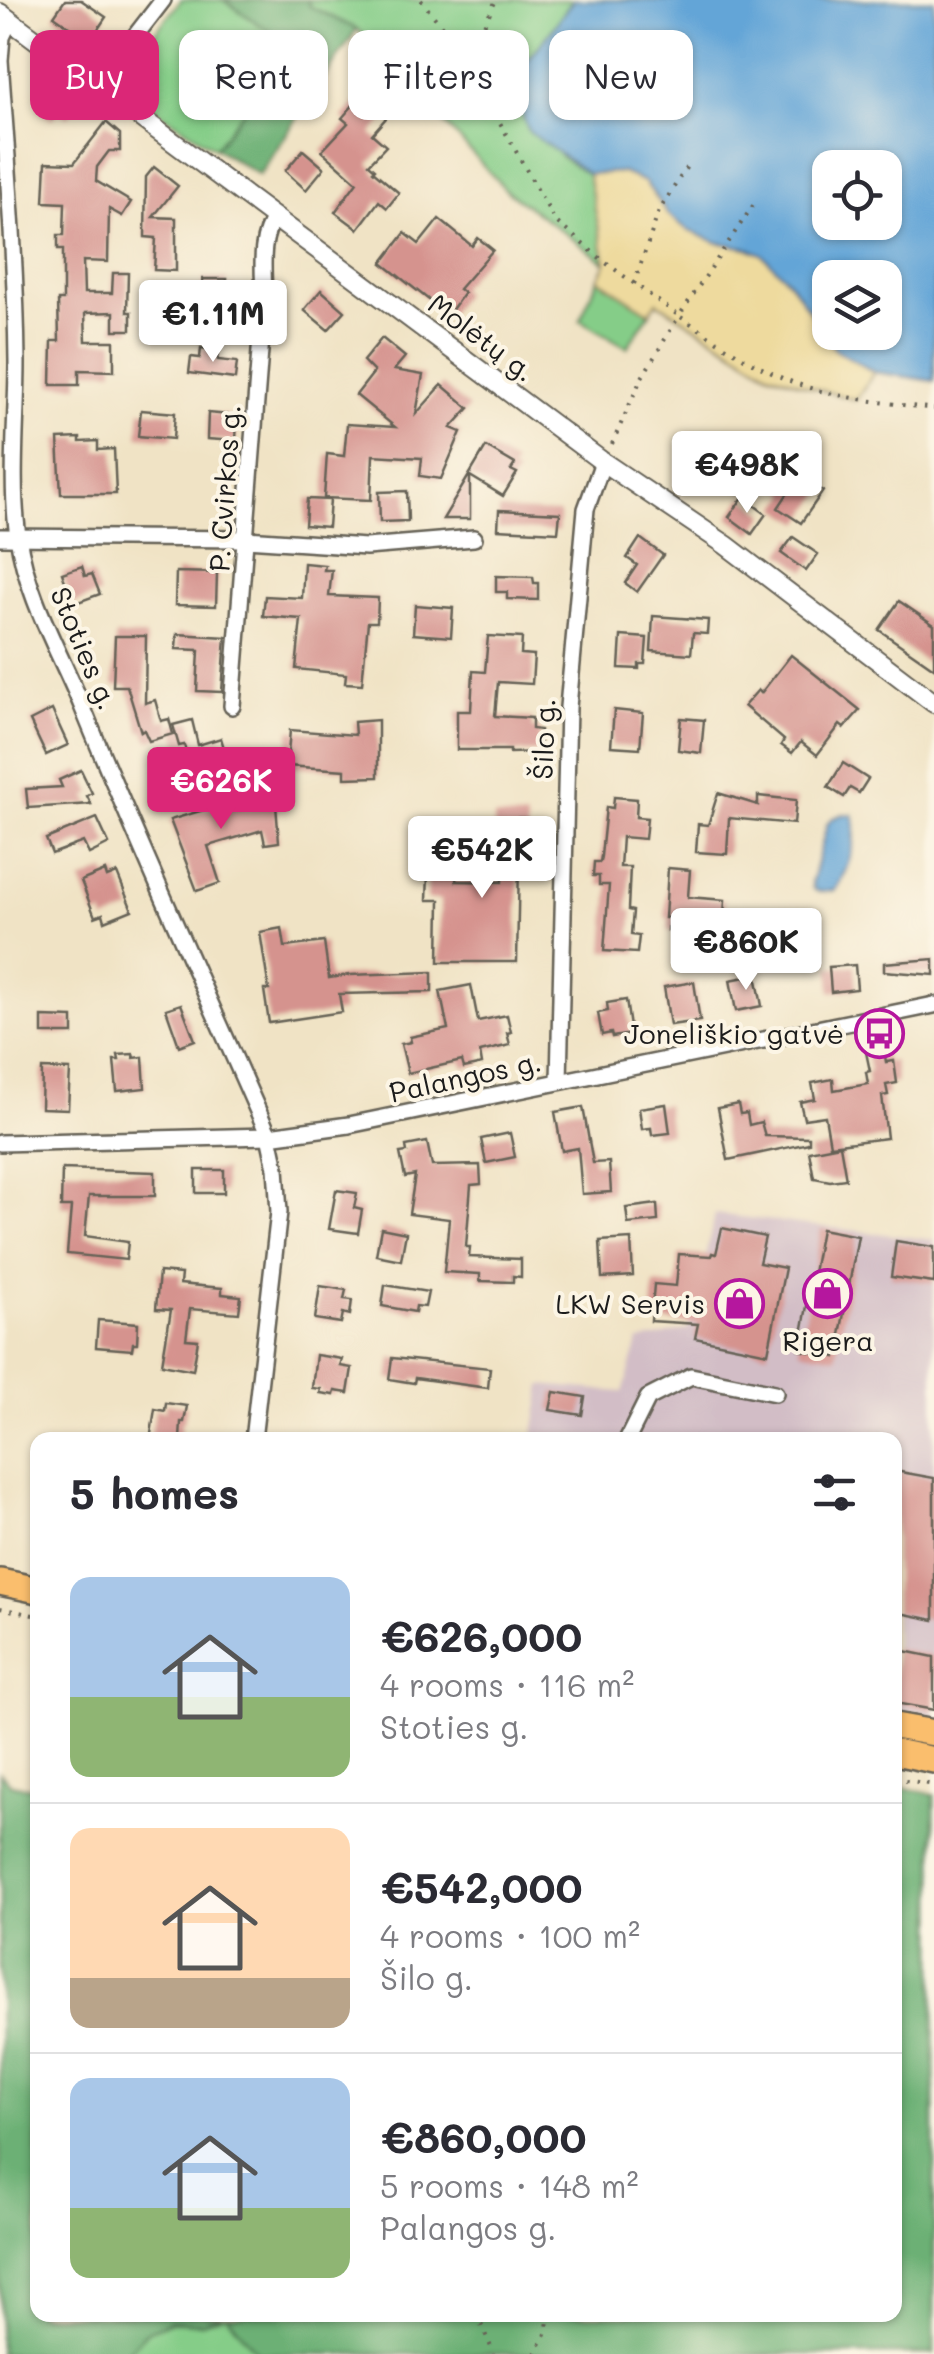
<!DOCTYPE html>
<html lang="en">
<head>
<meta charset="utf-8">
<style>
	:root { --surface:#fff; --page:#f2f2f3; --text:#2b2b33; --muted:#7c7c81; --line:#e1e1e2; --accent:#db2777 }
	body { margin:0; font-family:Mali,sans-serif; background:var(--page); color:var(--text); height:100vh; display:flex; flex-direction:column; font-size:38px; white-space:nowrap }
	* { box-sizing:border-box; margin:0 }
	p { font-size:32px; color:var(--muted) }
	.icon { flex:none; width:55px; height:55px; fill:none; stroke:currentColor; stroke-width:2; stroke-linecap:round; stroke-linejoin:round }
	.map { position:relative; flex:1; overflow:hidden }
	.side { position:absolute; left:30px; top:1432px; width:872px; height:890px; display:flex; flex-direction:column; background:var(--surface); border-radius:20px; box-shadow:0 2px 8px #0004 }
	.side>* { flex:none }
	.hud { position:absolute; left:30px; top:30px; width:875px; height:90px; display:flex; gap:20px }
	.buttons { position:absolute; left:812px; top:150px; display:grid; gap:20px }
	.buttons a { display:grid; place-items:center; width:90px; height:90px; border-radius:20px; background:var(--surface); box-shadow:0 2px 8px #0004; font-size:50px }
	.price { position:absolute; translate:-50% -85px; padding:0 22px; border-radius:10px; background:#fff; color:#222; font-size:32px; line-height:65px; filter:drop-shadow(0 2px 5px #0008) }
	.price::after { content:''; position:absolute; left:50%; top:60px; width:30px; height:22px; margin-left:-15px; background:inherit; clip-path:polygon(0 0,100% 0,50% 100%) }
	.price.on { background:var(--accent); color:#fff }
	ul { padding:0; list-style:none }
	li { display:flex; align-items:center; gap:30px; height:250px; padding:0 40px }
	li+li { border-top:2px solid var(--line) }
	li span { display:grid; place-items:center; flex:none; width:280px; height:200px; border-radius:20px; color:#555 }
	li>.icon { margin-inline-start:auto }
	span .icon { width:120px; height:120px; fill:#fffc; stroke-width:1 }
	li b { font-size:42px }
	h2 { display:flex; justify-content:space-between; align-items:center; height:120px; padding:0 40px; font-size:42px }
	.pill { padding:0 35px; border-radius:20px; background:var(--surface); box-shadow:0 2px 8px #0004; font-size:35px; line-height:90px }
	.pill.on { background:var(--accent); color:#fff }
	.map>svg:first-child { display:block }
	.industrial { fill:#d2bdc6 }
	.green { fill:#85cd88; stroke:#507452; stroke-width:2.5 }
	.forest { fill:#6cb074; stroke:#446648; stroke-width:2.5 }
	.sand { fill:#eeda9e; stroke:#857b5d; stroke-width:2.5 }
	.water { fill:#63a5d7; stroke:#40607a; stroke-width:2.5; fill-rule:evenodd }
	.building { fill:#d5938e }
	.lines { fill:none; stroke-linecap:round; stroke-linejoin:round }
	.minor-casing { stroke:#666257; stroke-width:20 }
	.tertiary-casing { stroke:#666257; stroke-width:22 }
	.trunk-casing { stroke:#666257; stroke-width:30 }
	.path { stroke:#666257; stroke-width:4; stroke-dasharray:2.5 8; stroke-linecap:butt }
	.minor { stroke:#fff; stroke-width:15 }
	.tertiary { stroke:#fff; stroke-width:18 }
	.trunk { stroke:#fabe6d; stroke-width:25 }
	.labels { text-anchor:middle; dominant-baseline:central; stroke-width:8; stroke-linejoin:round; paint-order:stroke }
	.street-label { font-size:28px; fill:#1c1c1c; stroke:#fcf5e5 }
	.poi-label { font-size:28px; fill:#1c1c1c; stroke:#fcf5e5; text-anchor:end }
</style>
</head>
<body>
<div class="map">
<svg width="934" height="2354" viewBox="0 0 934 2354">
	<rect width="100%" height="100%" fill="#fcf5e5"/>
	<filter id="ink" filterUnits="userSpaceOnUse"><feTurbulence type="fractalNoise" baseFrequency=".01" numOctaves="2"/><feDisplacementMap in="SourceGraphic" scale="20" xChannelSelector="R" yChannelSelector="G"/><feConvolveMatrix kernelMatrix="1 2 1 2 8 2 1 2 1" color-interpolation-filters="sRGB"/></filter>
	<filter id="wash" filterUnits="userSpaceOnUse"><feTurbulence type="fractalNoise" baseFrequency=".0048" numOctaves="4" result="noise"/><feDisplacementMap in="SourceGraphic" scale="40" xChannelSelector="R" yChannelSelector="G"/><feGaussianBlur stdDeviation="2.25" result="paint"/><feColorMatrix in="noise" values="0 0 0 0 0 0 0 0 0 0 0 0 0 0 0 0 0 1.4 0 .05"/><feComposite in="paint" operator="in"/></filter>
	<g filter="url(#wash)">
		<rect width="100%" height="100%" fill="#f0e3c5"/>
		<polygon class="industrial" points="715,1214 934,1240 934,1727 895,1719 895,1440 533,1440 542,1385 623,1392 638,1342 688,1329"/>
		<g class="green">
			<polygon points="181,0 223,0 293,47 215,148 115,83"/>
			<polygon points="308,0 573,0 546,38 520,69 561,157 588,174 606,263 507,191 357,29 308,6"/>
			<polygon points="598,279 650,313 627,347 580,320"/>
			<polygon points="223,2315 227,2315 259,2354 126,2354 147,2331 172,2321 202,2323"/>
		</g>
		<g class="forest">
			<polygon points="223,0 308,0 309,6 357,29 259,175 215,148 293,47"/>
			<polygon points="0,1773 11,1784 37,1789 38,2315 223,2315 202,2323 171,2321 147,2331 126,2354 0,2354"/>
			<polygon points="895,1786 934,1794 934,2354 259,2354 227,2315 895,2315"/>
		</g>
		<polygon class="sand" points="621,172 645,182 668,214 716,242 748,248 762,254 790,282 835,349 874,372 856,400 811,387 768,372 657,302 650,313 598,279 606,263 588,174"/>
		<g class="water">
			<path d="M573,0H934V381L874,372L835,349L790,282L762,254L748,248L716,242L689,231L668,214L645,182L621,172L588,174L529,132L515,96L520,69L546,38ZM830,168H885V222H830ZM830,278H885V332H830Z"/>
			<path d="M843,814L853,815C860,837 847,872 835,890L819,892L813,889L812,881L827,825L831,819Z"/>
		</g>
		<g id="blocks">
			<g class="building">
				<polygon points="65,0 81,0 106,17 90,41 54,16"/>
				<polygon points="49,78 80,101 68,117 58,110 52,119 37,107 43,99 36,94"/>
				<polygon points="361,96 386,118 372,134 386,146 369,164 375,169 373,171 399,193 387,208 379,201 358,229 335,212 357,182 322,151 348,123 342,118"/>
				<polygon points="106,122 120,134 120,151 109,151 97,167 96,181 131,202 122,216 109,209 108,262 83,261 84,293 112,293 113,273 128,273 127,312 131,312 131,330 114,330 114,312 85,313 86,341 114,341 114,371 79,370 79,385 51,385 52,341 59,341 58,300 63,300 63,249 58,249 58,235 64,235 65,203 44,202 46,162 74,163"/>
				<polygon points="303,150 324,168 306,190 285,171"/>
				<polygon points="154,167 178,186 153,217 176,218 176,271 154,270 156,238 145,237 146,177"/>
				<polygon points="439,219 472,246 478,238 493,250 459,289 464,293 448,315 382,263 405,233 419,244"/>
				<polygon points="203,279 227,279 226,286 237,287 236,310 203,310"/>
				<polygon points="321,290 345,311 328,330 304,310"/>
				<polygon points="382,338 405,357 394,370 423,375 416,414 442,385 469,408 451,428 461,432 441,479 420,476 422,458 373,455 371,500 324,498 327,454 344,456 347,424 395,427 356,395 374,372 363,361"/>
				<polygon points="201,348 219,351 218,360 237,362 235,379 189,373 191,357 200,358"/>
				<polygon points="141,410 175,413 173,439 138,436"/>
				<polygon points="208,413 229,415 229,419 237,419 236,441 207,439"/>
				<polygon points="80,438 80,442 98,441 98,450 114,449 116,494 61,494 58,439"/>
				<polygon points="486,447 515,464 511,470 517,473 503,496 470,476 470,519 443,519"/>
				<polygon points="786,469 794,474 795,472 823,491 801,523 778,508 788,493 775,485"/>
				<polygon points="407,491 408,521 380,522 379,492"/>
				<polygon points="743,497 766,514 752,534 729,517"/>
				<polygon points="307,499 330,500 328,527 305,525"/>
				<polygon points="499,510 560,513 558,532 498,529"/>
				<polygon points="793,537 818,554 806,571 781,553"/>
				<polygon points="640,538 663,555 637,592 625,583 637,565 627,558"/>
				<polygon points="304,563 325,565 324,570 332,570 329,596 378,598 377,622 368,622 362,684 345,683 346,674 296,669 301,619 263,616 265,596 302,598"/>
				<polygon points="82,566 85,576 92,574 100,594 73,604 62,573"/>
				<polygon points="176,572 217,573 216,606 175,605"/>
				<polygon points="496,576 533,577 534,583 538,583 538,600 507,599 507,592 496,592"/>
				<polygon points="899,601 934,625 934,668 879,630"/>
				<polygon points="415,605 453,608 451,637 413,634"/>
				<polygon points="653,616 708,620 707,634 693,633 691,654 651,651"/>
				<polygon points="177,634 226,637 222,692 197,691 199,650 176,649"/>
				<polygon points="115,636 146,636 145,703 155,700 161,721 169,719 173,734 149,741 144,730 141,732 127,686 113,686"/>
				<polygon points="488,636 522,638 521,654 534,655 532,684 498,682 495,716 532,718 532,729 540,730 539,752 510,753 510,750 457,750 457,711 471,711 473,671 485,672"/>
				<polygon points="621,636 647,638 645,664 639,664 639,669 619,668"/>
				<polygon points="791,655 860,710 844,728 840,725 817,755 801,742 792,753 781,745 784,740 744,706 758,690 761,693"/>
				<polygon points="52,710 68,745 46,755 30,721"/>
				<polygon points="614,710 643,713 640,748 611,746"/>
				<polygon points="681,718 704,720 701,753 678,750"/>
				<polygon points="192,720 198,745 221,738 226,755 203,762 208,781 196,784 184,745 179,746 173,725"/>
				<polygon points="378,720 378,777 345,778 345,770 287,766 290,730 355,735 354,722"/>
				<polygon points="843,763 868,779 859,793 850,788 844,797 828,787"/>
				<polygon points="81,770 92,793 87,796 91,804 28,808 26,789 62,787 59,780"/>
				<polygon points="229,786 247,788 244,808 276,805 279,842 265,844 262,830 208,846 220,883 197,891 170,820 227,803"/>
				<polygon points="718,793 758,805 758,796 796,800 794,824 729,818 727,854 696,852 698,824 708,825"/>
				<polygon points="614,797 637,799 636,817 647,818 645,839 622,837 620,867 630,867 628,910 633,911 631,935 639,936 637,953 604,951 609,885 599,885 599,876 593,876 594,862 600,862 601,856 606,807 613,808"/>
				<polygon points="494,817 527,818 527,833 537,833 536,862 519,862 517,962 439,962 440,900 427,900 429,847 447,848 446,869 457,870 456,881 502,882 503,843 494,843"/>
				<polygon points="97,818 109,844 89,854 83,842 52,854 46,839"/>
				<polygon points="668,868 690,870 688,897 725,900 724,916 687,914 686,932 668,931 669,918 665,918"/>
				<polygon points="105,871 107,877 117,873 132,910 105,921 103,914 95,917 81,881"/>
				<polygon points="282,928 285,947 324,942 329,978 349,975 432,972 432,992 339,994 342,1012 269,1023 264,990 269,990 260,932"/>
				<polygon points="934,959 934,975 884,971 884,963"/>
				<polygon points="855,965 857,989 831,992 829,967"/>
				<polygon points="756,975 762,1006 736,1011 730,980"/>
				<polygon points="694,982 700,1021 670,1025 664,987"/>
				<polygon points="471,985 478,1021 507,1015 511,1032 507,1033 510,1045 480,1052 482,1064 464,1068 462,1061 408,1073 401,1044 411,1042 410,1037 448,1029 440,991"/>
				<polygon points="626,1000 631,1034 612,1037 611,1033 602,1035 598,1013 608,1011 607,1003"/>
				<polygon points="181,1004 195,1040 179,1046 166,1009"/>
				<polygon points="42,1017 73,1018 73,1034 42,1034"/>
				<polygon points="884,1050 886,1062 894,1061 897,1083 886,1085 888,1095 882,1096 887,1138 830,1145 825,1116 804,1119 800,1102 815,1099 812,1083 833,1079 834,1090 868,1084 866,1072 870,1071 866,1052"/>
				<polygon points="133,1054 134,1058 143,1057 145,1088 117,1091 114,1060 119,1060 118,1055"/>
				<polygon points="42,1069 70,1070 68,1109 41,1108"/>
				<polygon points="666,1104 670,1133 652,1135 651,1128 642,1129 639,1108"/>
				<polygon points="738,1104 740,1114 747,1113 749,1125 761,1122 765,1136 809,1137 809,1143 728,1160 718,1108"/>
				<polygon points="583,1107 593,1163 609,1162 611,1192 582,1194 578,1148 562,1151 555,1112"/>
				<polygon points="510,1133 515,1157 486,1163 481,1139"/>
				<polygon points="427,1142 432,1166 480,1165 481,1184 471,1185 466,1247 470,1247 469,1257 521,1259 521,1277 513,1276 513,1282 480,1281 480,1274 444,1272 449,1219 409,1214 415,1175 405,1177 400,1153 407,1152 406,1146"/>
				<polygon points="840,1145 846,1179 830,1181 814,1178 809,1151"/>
				<polygon points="62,1169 155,1172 155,1196 89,1196 85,1236 128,1242 126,1260 67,1254 71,1207 61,1207"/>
				<rect x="196" y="1170" width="28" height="23"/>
				<polygon points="336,1190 357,1193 354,1208 362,1210 358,1233 329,1229"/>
				<polygon points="657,1204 658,1221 628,1224 626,1208"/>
				<polygon points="381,1228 406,1233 401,1260 376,1255"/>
				<polygon points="722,1228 765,1237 759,1263 785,1268 768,1353 695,1338 698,1324 651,1321 654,1284 676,1286 679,1254 711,1256 712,1253 716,1254"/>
				<polygon points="821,1229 858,1236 836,1357 799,1350"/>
				<polygon points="631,1239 633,1276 602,1278 600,1241"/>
				<polygon points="896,1241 934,1247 934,1283 891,1277"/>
				<polygon points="159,1272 181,1274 180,1284 222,1288 222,1294 241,1296 239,1313 190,1309 186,1339 198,1340 193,1370 162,1364 171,1310 156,1309"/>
				<polygon points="385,1285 428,1292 425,1307 416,1306 415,1312 382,1306"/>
				<polygon points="320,1286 346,1290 344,1299 352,1300 350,1315 343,1313 341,1323 315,1319"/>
				<polygon points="98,1320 138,1323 137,1343 133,1343 132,1350 96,1347"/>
				<polygon points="316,1355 342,1359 340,1366 352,1368 348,1393 335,1391 334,1395 320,1393 321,1389 312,1388"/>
				<polygon points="392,1358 490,1368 488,1388 415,1378 414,1383 389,1379"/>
				<polygon points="554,1392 585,1397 582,1415 550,1410"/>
				<polygon points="166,1403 187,1406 184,1422 181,1422 180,1440 150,1440 155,1409 165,1411"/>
				<polygon points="895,1471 934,1478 934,1620 895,1612"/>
				<polygon points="895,1649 934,1657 934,1710 895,1703"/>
			</g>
		</g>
	</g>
	<g filter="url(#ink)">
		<use href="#blocks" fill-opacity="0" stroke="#666257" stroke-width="2.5"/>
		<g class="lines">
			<defs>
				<g id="minor">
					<path d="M10,20L2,37L0,60C7,161 16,261 17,362C17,417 10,483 18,536C26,595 59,651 82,706C141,851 206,993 269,1136L276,1168L279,1212L253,1440"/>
					<polyline points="98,84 163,0"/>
					<polyline points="0,537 246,539 366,547 474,538"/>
					<path d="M232,706L264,300C264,274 258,239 275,217"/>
					<polyline points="559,1081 568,707 586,509 603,462"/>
					<polyline points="0,1143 269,1136 349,1125 934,1005"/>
					<polyline points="627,1440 648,1398 691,1376 775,1393"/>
				</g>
				<polyline id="tertiary" points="0,13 603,462 726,545 934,703"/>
				<g id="trunk">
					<polyline points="0,1582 38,1590"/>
					<polyline points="895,1726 934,1733"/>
					<polyline points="895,1752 934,1760"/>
				</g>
			</defs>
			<use href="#minor" class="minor-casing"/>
			<use href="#tertiary" class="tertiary-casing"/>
			<use href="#trunk" class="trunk-casing"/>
			<g class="path">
				<polyline points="421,0 451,38 466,62 555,221 606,263 679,316 754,204"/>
				<polyline points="466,62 496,0"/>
				<polyline points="634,284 659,211 689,163"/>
				<path d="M612,444L641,379L679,316C708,334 736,355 766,370C818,398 877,401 934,409"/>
				<polyline points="0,1608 38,1616"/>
				<polyline points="895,1778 934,1785"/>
				<polyline points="477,2315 494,2354"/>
				<polyline points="535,2354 547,2332 548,2315"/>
			</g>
			<use href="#minor" class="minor"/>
			<use href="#tertiary" class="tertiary"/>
			<use href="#trunk" class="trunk"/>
		</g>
	</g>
	<defs>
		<symbol id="bus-ring" viewBox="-11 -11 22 22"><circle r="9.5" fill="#fcf5e5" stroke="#b5179e" stroke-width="1.5"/><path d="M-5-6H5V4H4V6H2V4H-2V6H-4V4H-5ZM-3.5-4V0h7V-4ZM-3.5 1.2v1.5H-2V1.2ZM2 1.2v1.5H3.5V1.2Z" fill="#b5179e"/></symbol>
		<symbol id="shop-ring" viewBox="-11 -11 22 22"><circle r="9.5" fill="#fcf5e5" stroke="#b5179e" stroke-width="1.5"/><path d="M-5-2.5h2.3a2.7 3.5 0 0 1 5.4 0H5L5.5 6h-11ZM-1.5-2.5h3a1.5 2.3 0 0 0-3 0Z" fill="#b5179e"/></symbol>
	</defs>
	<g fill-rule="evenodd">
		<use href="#bus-ring" x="852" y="1006" width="55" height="55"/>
		<use href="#shop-ring" x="800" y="1266" width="55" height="55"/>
		<use href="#shop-ring" x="712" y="1276" width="55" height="55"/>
	</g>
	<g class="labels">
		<g class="street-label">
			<text transform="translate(482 337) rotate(37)">Molėtų g.</text>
			<text transform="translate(224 488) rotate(-86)">P. Cvirkos g.</text>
			<text transform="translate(85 648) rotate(67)">Stoties g.</text>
			<text transform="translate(543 739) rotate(-88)">Šilo g.</text>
			<text transform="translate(465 1076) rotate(-12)">Palangos g.</text>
		</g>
		<g class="poi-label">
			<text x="844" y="1033">Joneliškio gatvė</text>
			<text x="705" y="1303">LKW Servis</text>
			<text x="828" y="1340" text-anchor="middle">Rigera</text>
		</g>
	</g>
</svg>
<div class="buttons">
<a><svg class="icon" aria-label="locate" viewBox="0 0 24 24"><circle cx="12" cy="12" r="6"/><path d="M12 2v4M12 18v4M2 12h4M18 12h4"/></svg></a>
<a><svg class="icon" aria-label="layers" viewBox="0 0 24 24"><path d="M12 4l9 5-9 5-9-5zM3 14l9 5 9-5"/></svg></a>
</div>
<b class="price" style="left:213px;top:365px">€1.11M</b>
<b class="price" style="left:747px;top:516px">€498K</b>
<b class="price on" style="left:221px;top:832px">€626K</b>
<b class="price" style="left:482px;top:901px">€542K</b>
<b class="price" style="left:746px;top:993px">€860K</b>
<div class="hud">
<a class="pill on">Buy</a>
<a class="pill">Rent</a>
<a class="pill">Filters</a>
<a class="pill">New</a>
</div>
<section class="side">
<h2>5 homes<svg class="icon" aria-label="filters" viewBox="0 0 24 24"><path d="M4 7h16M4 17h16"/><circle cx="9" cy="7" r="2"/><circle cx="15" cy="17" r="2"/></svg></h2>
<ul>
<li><span style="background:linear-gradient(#a9c7e8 60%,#8fb573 0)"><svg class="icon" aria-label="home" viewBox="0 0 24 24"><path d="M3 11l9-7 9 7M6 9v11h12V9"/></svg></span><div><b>€626,000</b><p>4 rooms · 116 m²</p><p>Stoties g.</p></div></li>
<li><span style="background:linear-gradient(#ffd9b3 75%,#b9a48a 0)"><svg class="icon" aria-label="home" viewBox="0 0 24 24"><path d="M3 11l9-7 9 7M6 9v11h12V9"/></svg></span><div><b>€542,000</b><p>4 rooms · 100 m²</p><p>Šilo g.</p></div></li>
<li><span style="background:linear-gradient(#a9c7e8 65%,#8fb573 0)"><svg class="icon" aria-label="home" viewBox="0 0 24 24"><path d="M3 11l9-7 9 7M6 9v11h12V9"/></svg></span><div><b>€860,000</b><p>5 rooms · 148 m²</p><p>Palangos g.</p></div></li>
</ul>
</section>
</div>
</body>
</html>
